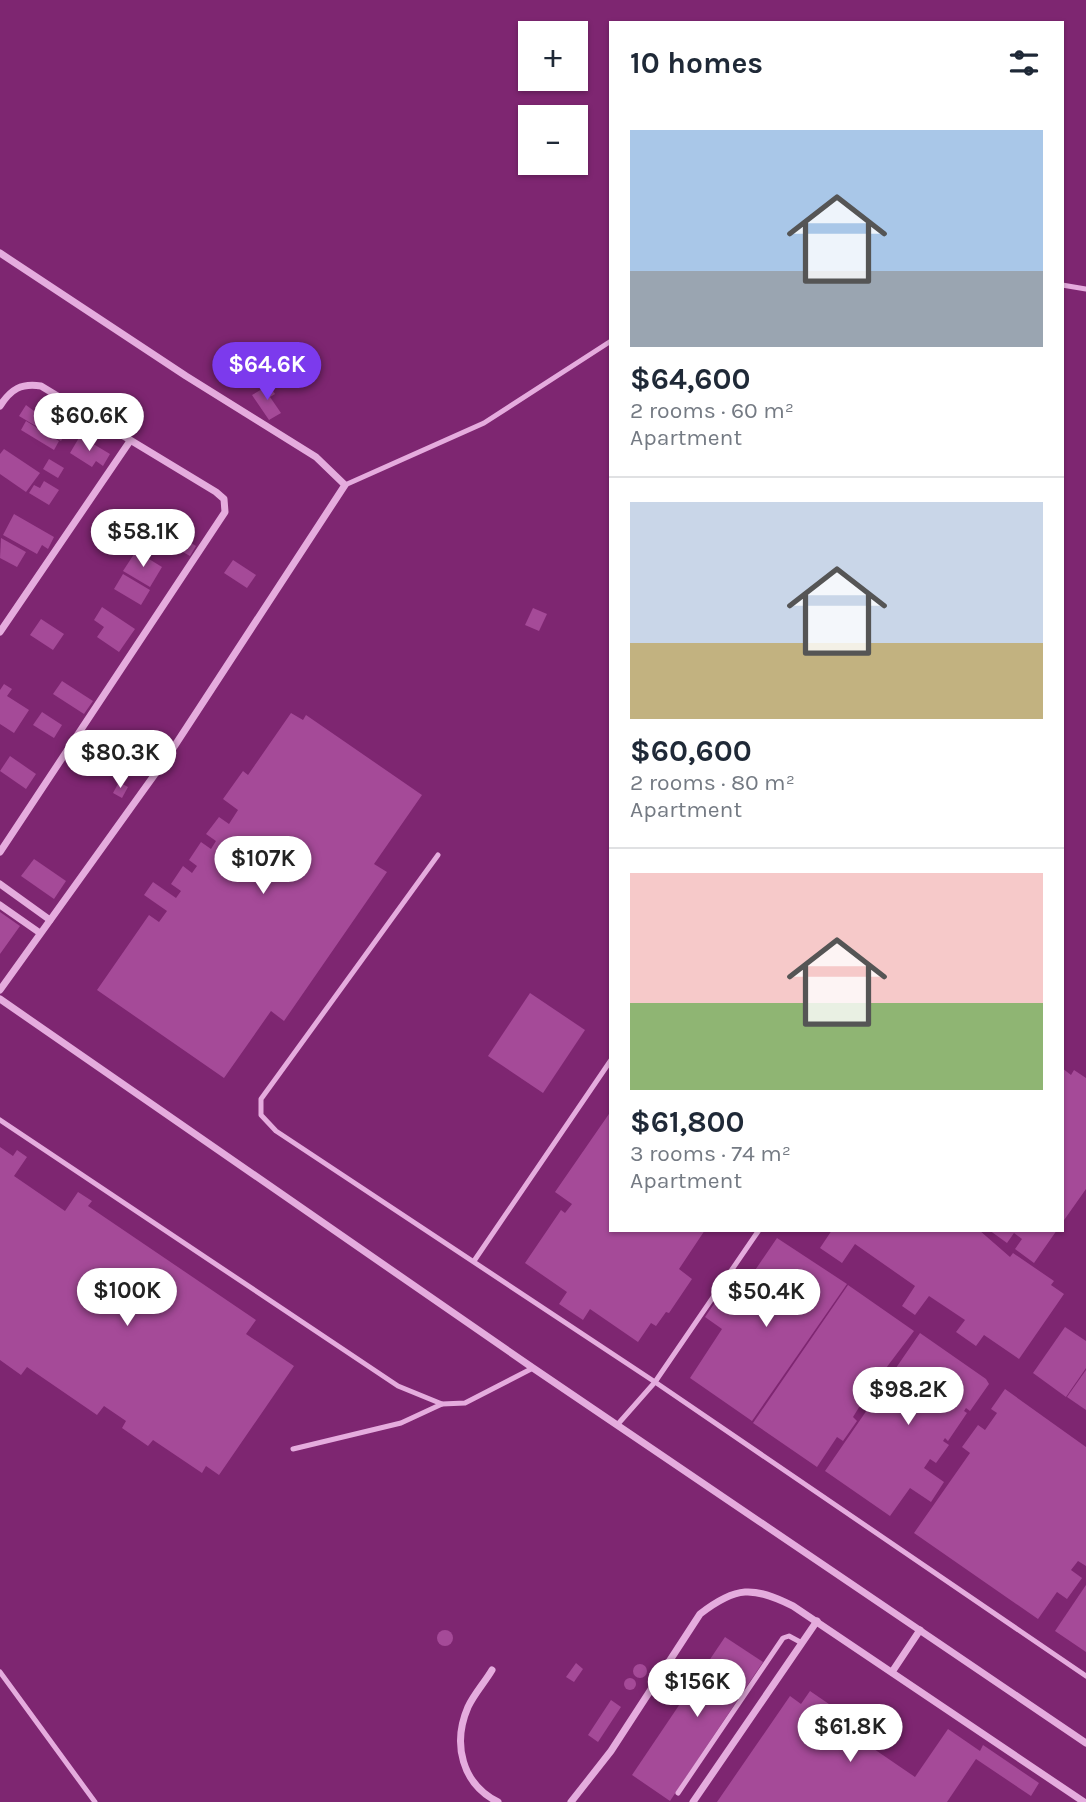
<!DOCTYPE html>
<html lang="en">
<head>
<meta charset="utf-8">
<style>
	:root { --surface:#fff; --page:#f2f2f3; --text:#1f2937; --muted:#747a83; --line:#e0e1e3; --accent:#7c3aed }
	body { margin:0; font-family:Karla,sans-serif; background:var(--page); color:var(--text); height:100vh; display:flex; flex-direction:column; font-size:26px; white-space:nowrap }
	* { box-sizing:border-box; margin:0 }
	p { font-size:23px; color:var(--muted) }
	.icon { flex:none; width:38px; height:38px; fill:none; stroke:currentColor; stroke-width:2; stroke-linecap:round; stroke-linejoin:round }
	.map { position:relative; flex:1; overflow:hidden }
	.drawer { position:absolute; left:609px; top:21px; width:455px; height:1211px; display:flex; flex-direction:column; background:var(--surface); border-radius:0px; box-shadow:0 2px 5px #0004 }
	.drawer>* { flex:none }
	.tools { position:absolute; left:518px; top:21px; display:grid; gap:14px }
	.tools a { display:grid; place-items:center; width:70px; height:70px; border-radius:0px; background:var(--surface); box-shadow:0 2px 5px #0004; font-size:35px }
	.price { position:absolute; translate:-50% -60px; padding:0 16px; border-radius:24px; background:#fff; color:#222; font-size:23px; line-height:46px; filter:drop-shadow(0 2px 4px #0008) }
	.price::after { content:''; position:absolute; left:50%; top:42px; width:21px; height:16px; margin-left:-10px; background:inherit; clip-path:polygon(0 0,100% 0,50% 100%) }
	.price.selected { background:var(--accent); color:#fff }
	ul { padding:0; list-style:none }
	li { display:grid; align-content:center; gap:14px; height:371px; padding:0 21px }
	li+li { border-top:2px solid var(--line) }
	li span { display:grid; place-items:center; height:217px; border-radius:0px; color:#555 }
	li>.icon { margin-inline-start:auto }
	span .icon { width:126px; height:126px; fill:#fffc; stroke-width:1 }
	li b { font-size:30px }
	h2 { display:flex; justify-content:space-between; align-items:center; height:84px; padding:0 21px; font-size:30px }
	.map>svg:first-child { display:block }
	.building { fill:#a54a98 }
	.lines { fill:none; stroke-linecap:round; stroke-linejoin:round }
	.service { stroke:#e5acde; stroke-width:5 }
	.minor { stroke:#e5acde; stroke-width:7 }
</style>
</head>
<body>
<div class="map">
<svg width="1086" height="1802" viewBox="0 0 1086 1802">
	<rect width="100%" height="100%" fill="#7e2671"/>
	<g class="building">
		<polygon points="269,385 275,394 270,397 281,413 269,420 252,395"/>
		<polygon points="26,405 34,411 37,406 70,426 61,441 19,416"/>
		<polygon points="26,421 59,441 54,450 21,430"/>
		<polygon points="80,436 110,454 103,466 96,461 92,467 70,453"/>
		<polygon points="4,449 40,473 26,492 0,474 0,454"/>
		<polygon points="49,459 64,468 58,478 43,469"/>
		<polygon points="44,481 59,490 49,505 29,493 34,485 40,488"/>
		<polygon points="120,512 147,530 136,547 109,528"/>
		<polygon points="14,514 54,537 48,549 42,545 37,554 3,535"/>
		<polygon points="167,515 194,531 188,541 196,546 190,556 181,551 182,548 156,532"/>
		<polygon points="1,538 26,552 17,567 0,558"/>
		<polygon points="136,551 162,567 150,587 123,571"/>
		<polygon points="233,560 256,575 247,588 224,573"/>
		<polygon points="123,574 150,590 141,605 114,589"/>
		<polygon points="102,607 135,629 119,652 97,637 104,627 94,620"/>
		<polygon points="533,608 547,614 539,631 525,625"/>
		<polygon points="41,619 64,634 53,650 30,635"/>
		<polygon points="62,681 93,701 84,714 53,694"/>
		<polygon points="4,684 12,689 7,696 29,710 14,733 0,724 0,690"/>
		<polygon points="42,712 62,725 54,738 33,725"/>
		<polygon points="291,713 303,720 306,715 422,795 374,864 387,872 284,1021 271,1011 224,1078 97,990 149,915 159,922 167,911 144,895 153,882 176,898 181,891 171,884 183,866 192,873 197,866 189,860 201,842 211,849 216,841 206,834 219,817 229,824 238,810 223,799 243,771 248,775"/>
		<polygon points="10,756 36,774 26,789 0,771"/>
		<polygon points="119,782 128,787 122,798 113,793"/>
		<polygon points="34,859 66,881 54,899 21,876"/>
		<polygon points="0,912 20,926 0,954"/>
		<polygon points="530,993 585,1030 543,1093 488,1056"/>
		<polygon points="1062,1068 1071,1075 1074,1070 1086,1078 1086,1189 1062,1223"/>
		<polygon points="611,1111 611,1230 705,1230 679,1269 692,1279 669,1313 666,1312 656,1326 651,1323 638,1342 590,1309 583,1320 559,1304 567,1292 525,1263 561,1210 565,1213 572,1204 555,1192"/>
		<polygon points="0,1147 13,1156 17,1150 27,1157 14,1176 65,1211 78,1192 92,1201 88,1206 256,1320 246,1334 294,1366 219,1475 206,1466 202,1473 153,1440 148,1446 122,1428 126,1421 104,1406 97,1415 27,1367 21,1375 0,1360"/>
		<polygon points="832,1230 979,1230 1010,1257 1013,1253 1054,1281 1051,1285 1064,1294 1019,1359 984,1335 976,1346 956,1332 965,1320 929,1296 915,1315 902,1306 915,1286 855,1244 842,1263 820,1248"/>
		<polygon points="989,1230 1057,1230 1034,1263 1015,1249 1022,1239 1014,1233 1007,1243"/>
		<polygon points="777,1238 847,1284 752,1421 690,1378 722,1329 705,1317 716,1301 733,1312 752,1285 747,1282"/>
		<polygon points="848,1285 914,1331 871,1388 853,1417 857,1421 843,1441 837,1437 817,1467 753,1423"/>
		<polygon points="1065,1327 1086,1341 1086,1368 1066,1397 1033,1373"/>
		<polygon points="920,1333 986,1379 989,1384 970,1411 966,1408 964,1411 967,1413 948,1441 945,1438 943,1441 949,1445 936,1463 930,1459 924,1468 944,1482 931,1502 910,1488 890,1516 825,1471"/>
		<polygon points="1086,1370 1086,1410 1067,1397"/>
		<polygon points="1005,1389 1086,1447 1086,1566 1078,1561 1071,1570 1082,1578 1067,1599 1057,1592 1038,1619 914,1533 970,1453 962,1447 978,1425 985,1430 997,1413 991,1409"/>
		<polygon points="1086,1585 1086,1652 1055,1631"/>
		<circle cx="445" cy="1638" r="8"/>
		<polygon points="725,1637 763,1662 670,1801 632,1775"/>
		<polygon points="576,1663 583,1669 574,1682 566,1677"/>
		<circle cx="640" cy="1671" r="7"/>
		<circle cx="630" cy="1684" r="6"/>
		<polygon points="810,1691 861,1726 855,1736 915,1777 948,1729 980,1751 983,1745 1039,1783 1031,1796 976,1759 947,1802 717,1802 790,1696 801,1704"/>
		<polygon points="611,1700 621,1707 598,1742 588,1735"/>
	</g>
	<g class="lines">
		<g class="service">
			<polyline points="1062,285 1086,289"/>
			<polyline points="345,485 484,423 611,341"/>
			<polyline points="438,855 261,1099 261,1115 276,1131 655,1382 1086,1676"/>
			<polyline points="0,1120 398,1386 442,1404 465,1403 533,1368"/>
			<polyline points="474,1261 611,1060"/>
			<polyline points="618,1424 655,1382 759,1230"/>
			<polyline points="293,1449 401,1423 442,1404"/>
			<polyline points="0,1672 95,1802"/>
			<polyline points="678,1793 783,1638 789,1636 802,1643"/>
		</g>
		<g class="minor">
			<polyline points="0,253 186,376 316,457 345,485 168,756 0,990"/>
			<path d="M0,406C11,389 21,383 41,386L216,492L224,499L225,512L0,852"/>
			<polyline points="0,632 130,441"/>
			<polyline points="0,884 50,920"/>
			<polyline points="0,905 40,933"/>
			<polyline points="0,999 533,1368 1086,1743"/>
			<path d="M492,1670C485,1682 474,1694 468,1707C452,1744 462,1784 498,1802"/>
			<polyline points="892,1672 920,1630"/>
			<path d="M571,1802L611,1751L700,1614C736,1586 753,1586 793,1606L1084,1802"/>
			<polyline points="693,1802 817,1621"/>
		</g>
	</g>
</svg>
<div class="tools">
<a>+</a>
<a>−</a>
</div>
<b class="price selected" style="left:267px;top:402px">$64.6K</b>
<b class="price" style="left:89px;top:453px">$60.6K</b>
<b class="price" style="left:143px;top:569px">$58.1K</b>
<b class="price" style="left:120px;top:790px">$80.3K</b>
<b class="price" style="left:263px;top:896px">$107K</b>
<b class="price" style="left:127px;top:1328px">$100K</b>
<b class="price" style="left:766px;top:1329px">$50.4K</b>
<b class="price" style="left:908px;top:1427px">$98.2K</b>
<b class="price" style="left:697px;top:1719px">$156K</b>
<b class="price" style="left:850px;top:1764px">$61.8K</b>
<section class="drawer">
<h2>10 homes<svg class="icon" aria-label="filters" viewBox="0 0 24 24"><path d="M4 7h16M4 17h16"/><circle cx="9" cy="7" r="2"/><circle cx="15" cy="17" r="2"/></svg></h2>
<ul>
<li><span style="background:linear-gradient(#a9c7e8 65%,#9aa5b1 0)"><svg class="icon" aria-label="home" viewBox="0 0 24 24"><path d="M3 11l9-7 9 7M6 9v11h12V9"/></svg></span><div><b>$64,600</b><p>2 rooms · 60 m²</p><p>Apartment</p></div></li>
<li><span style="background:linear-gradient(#c9d6e8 65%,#c2b280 0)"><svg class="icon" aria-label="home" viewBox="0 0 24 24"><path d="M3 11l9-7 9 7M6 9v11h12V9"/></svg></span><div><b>$60,600</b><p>2 rooms · 80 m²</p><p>Apartment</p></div></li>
<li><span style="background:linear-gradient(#f6c9c9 60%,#8fb573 0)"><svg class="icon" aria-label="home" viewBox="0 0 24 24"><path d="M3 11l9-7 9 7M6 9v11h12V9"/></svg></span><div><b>$61,800</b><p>3 rooms · 74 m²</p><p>Apartment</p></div></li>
</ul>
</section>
</div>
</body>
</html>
